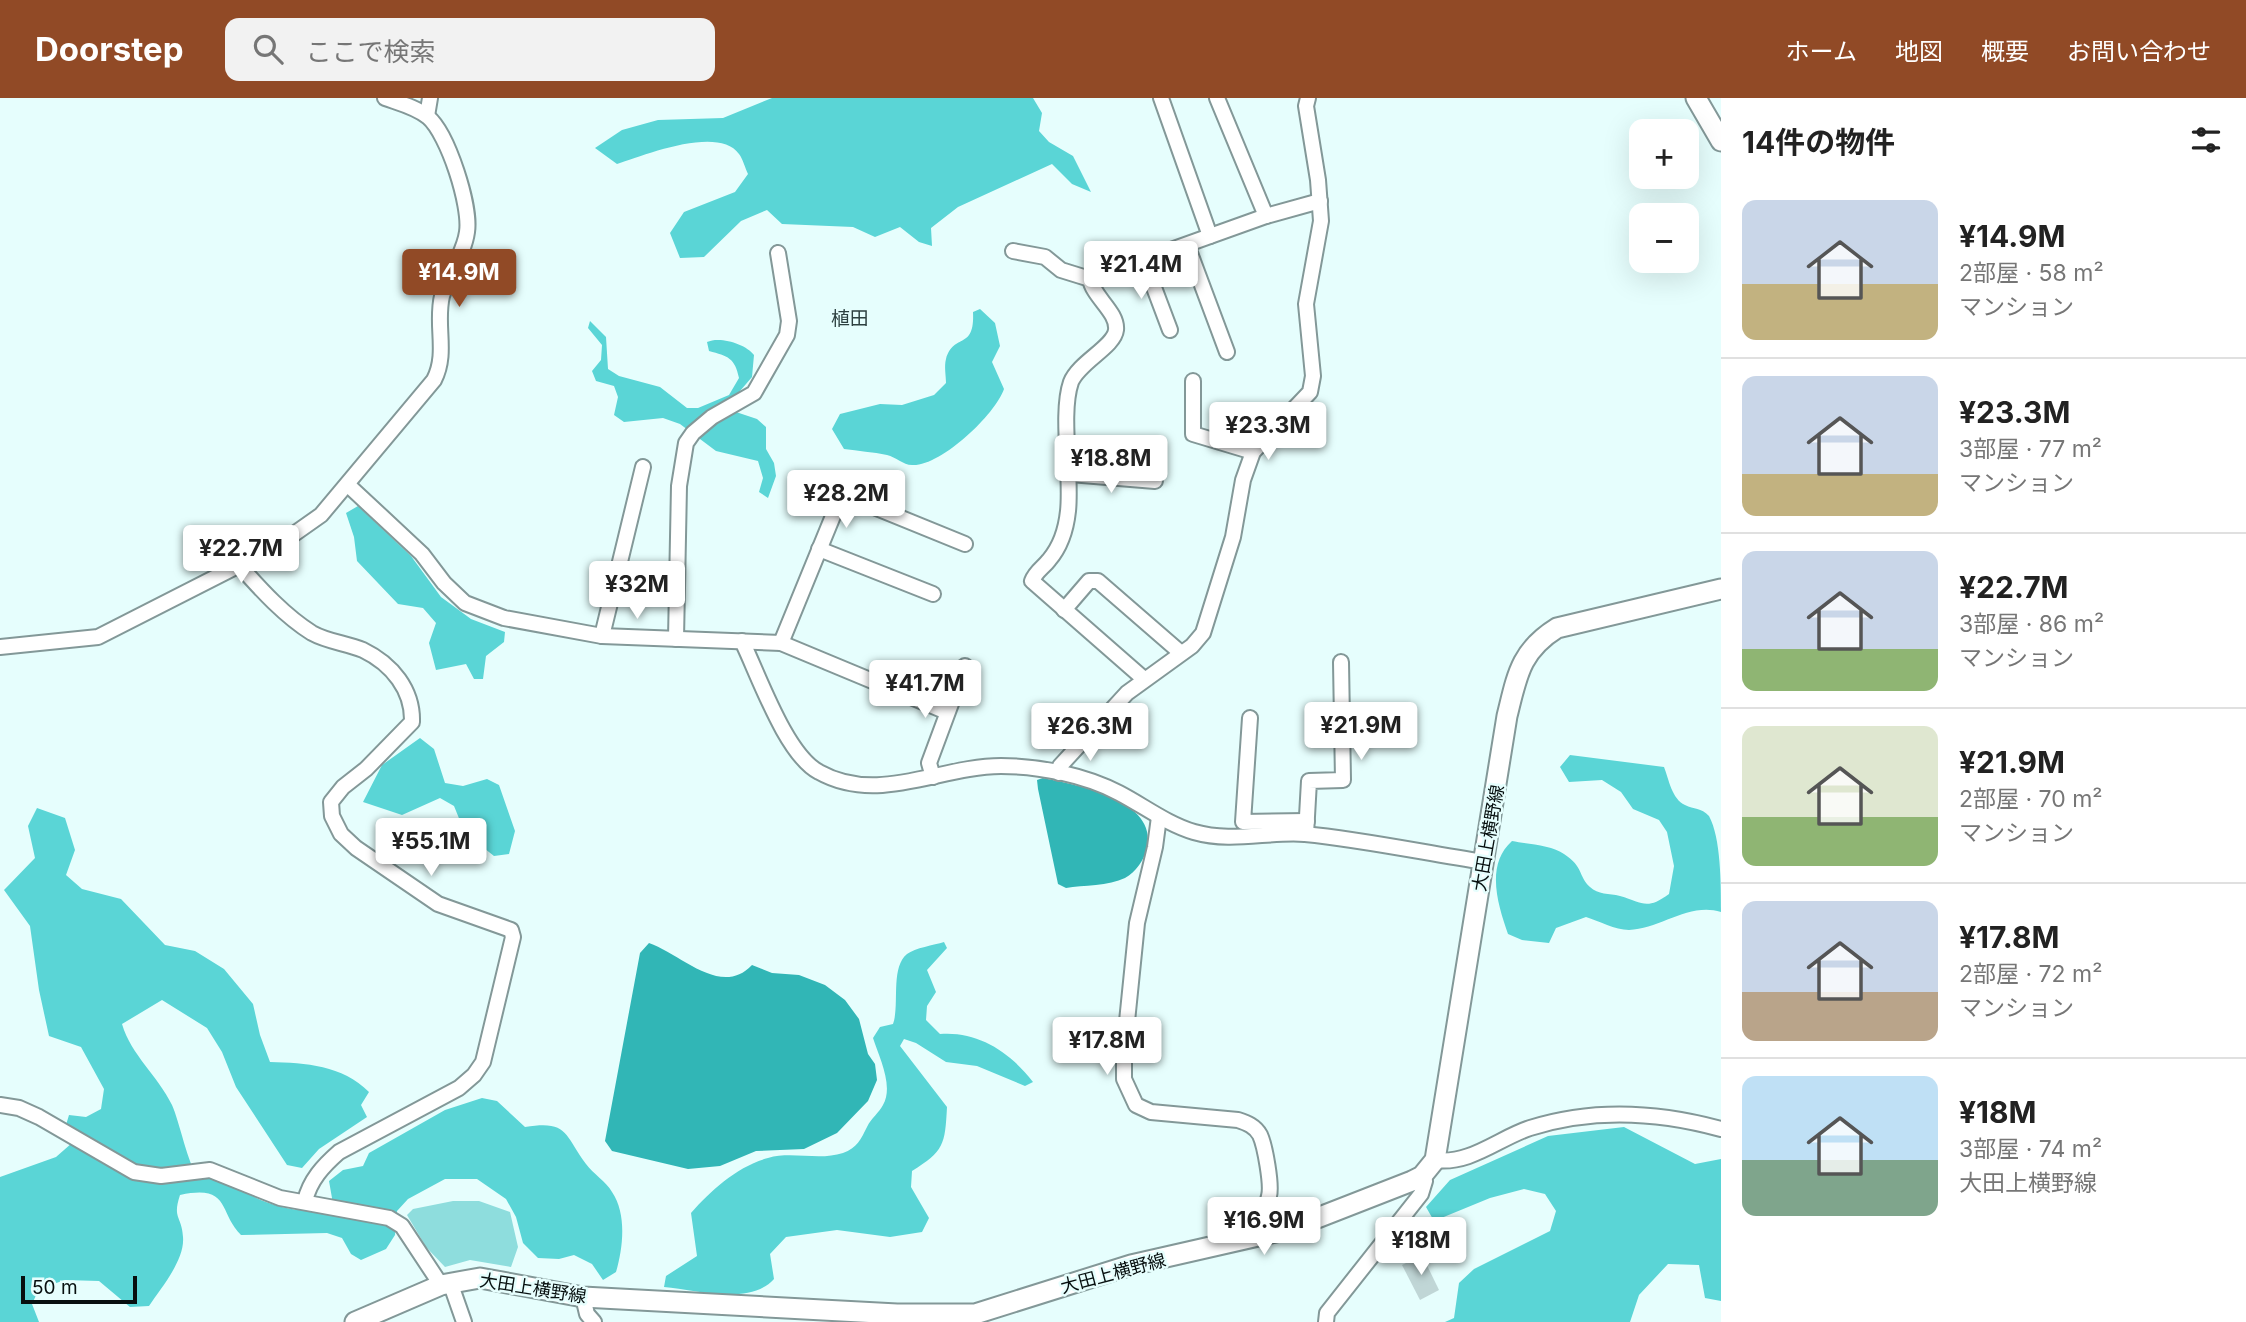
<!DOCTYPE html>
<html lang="ja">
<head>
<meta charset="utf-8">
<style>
	:root { --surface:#fff; --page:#f2f2f2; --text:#222; --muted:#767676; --line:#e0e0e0; --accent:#914a26 }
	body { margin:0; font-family:Inter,"Noto Sans JP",sans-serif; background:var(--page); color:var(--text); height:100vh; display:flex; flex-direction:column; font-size:26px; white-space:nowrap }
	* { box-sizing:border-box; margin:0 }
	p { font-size:23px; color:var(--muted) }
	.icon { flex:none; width:38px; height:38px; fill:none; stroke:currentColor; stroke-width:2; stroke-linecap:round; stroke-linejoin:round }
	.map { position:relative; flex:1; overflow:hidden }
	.panel { display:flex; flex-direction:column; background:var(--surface); width:525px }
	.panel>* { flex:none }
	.controls { position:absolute; left:1629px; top:21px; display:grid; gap:14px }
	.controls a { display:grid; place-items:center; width:70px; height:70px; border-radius:14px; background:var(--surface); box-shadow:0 7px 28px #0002; font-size:35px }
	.scale { position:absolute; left:21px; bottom:18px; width:116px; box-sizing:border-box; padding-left:7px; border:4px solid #070f0f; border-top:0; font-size:19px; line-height:24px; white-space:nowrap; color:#070f0f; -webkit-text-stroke:5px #e6fefd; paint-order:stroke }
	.price { position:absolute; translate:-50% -60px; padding:0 16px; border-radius:7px; background:#fff; color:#222; font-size:23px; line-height:46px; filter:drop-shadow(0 2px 4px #0008) }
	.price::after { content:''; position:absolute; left:50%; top:42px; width:21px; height:16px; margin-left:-10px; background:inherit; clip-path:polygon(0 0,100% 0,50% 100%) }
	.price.selected { background:var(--accent); color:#fff }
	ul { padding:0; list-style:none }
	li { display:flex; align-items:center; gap:21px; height:175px; padding:0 21px }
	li+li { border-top:2px solid var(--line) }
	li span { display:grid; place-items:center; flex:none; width:196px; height:140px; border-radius:14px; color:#555 }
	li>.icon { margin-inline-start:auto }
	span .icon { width:84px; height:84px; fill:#fffc; stroke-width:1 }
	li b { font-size:30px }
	h2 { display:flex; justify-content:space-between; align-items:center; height:84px; padding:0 21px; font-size:30px }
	header { display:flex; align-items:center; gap:42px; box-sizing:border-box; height:98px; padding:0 35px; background:var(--accent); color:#fff }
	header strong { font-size:33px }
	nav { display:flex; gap:38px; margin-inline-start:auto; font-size:24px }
	.search { width:490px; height:63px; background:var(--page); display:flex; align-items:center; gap:18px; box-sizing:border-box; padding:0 24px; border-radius:14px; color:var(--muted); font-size:26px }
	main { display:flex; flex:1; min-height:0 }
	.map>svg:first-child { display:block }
	.green { fill:#8edddd }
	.forest { fill:#5ad5d6 }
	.water { fill:#31b6b6 }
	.building { fill:#c0d6d6 }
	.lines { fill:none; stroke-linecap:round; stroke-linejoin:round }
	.street-casing { stroke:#839898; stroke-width:18 }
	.secondary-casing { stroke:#839898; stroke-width:23 }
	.street { stroke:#fff; stroke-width:14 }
	.secondary { stroke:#fff; stroke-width:19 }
	.labels { text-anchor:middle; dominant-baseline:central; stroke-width:5; stroke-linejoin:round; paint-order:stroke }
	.street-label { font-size:18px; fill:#070f0f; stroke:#e6fefd }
	.neighbourhood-label { font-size:19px; fill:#2d4040; stroke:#e6fefd }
</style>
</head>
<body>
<header>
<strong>Doorstep</strong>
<div class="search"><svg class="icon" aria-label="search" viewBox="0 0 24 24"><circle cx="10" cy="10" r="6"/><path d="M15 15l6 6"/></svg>ここで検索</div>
<nav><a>ホーム</a><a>地図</a><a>概要</a><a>お問い合わせ</a></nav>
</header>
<main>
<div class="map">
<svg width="1721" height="1224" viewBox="0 0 1721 1224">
	<rect width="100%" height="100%" fill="#e6fefd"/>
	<polygon class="green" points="453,1103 479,1103 510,1114 518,1149 511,1169 470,1162 445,1169 426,1149 407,1117 413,1111"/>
	<g class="forest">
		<path d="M772,0H1033L1042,15L1039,33L1049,44L1073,58L1091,94L1072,86L1052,66L958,109L931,130L932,148L919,144L900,129L875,139L853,129L782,126L767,112L741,123L704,159L680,160L670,135L684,114L735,94L748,76C745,70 743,61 739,56C719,27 644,57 617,66L595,50L622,32L658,22L723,20Z"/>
		<path d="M980,211L995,225L1000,248L992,264L1004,291C995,317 940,369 912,367C903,367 896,359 887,357C873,354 858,353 844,351L832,331L840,316L880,306L902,307L934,297L946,285C946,278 944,268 946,261C954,234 975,253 973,214Z"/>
		<path d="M590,223L606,239L608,271L619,278L660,289L687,310H698L729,297L739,280C735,260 728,258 709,253L707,244C720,238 746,246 754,257L752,279L734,300L736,314L757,321L766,329V351L774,365L776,378L768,400L759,394L763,380L758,363L716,353L680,326L663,320L624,324L614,317L618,299L614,288L596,283L592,273L601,262L602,247L588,230Z"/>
		<polygon points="358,408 411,458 441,499 471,521 505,534 504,544 486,558 483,581 474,581 466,566 436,572 429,545 436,525 423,510 398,506 357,463 354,439 346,415"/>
		<polygon points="420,640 434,651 445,685 463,688 487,681 499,687 515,733 509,756 494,758 465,735 454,708 440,700 402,717 363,704 382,667"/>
		<path d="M1570,657L1664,669C1669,682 1672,701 1685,707C1694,712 1701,709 1709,718C1721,740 1721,786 1721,814C1689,804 1660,831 1629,832C1615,832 1599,823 1586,819L1556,830L1549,845L1522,842L1508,836C1498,807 1485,767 1512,743C1527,746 1552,747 1564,756C1584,769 1578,778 1590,789C1598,797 1609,795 1620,798C1642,804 1646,813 1669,796L1674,768L1667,734L1659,722L1633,711L1621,694L1602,682L1569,684L1560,669Z"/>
		<path d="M37,710L65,720L75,752L66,777L82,791L121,801L165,847L195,853L224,871L253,906L260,937L270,964C306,965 342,967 369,994L361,1007L367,1019L319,1051L302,1070L287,1067L236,989L222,954L207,930L162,902L122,926C131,957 158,978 172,1007C179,1022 189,1070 197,1076C204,1081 215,1079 222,1083C259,1102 285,1117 328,1111L332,1100L329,1083L343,1072L363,1068L369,1055L445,1012L482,1000L497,1003L525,1029C568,1022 564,1036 586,1066C593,1076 606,1083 612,1094C627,1116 623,1150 616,1174L603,1182L592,1166L574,1157L559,1161L538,1160L523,1145L516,1119L506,1101L477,1081H445L408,1101L397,1113L395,1137L386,1151L361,1162L351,1156L342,1140L327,1135L241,1137C218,1114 231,1086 180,1097C172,1121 182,1118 183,1139C185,1162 161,1190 149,1208L130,1209L99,1183L65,1182L39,1191L32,1206L39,1224H0V1079L56,1059L72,1045L66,1027L69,1017L86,1019L101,1011L104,991L81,949L49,938L39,892L30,828L4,792L35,760L28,728Z"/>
		<path d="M944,844L947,850L927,872L936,894L927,908L926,922L940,936C978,933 1010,954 1033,984L1025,988L977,968L946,964L916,945L904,941L900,948L947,1009C945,1047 944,1053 912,1073L911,1089L929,1120L922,1134L890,1139L837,1132L786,1139L770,1156L774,1181C750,1208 696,1192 664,1189L666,1178L697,1158L691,1115C711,1092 738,1068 768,1060C792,1053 819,1063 843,1055C857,1050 861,1041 867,1029C871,1020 879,1015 883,1007C894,988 879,959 873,940L880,929L893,926C900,907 890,870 907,856C915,850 934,847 944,844Z"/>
		<polygon points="1624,1029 1695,1066 1721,1061 1721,1203 1705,1200 1699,1167 1668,1166 1639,1197 1630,1224 1445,1224 1454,1220 1459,1185 1474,1171 1550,1133 1556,1113 1545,1096 1524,1091 1490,1100 1434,1123 1426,1109 1450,1082 1548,1038"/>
	</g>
	<g class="water">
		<path d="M1043,680C1078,687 1158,702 1147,750C1144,762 1136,774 1125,780C1109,788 1083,787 1066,790L1058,786L1038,691L1037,682Z"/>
		<path d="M649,845C681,856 721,900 752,867L772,875L799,877L825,887L845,902L859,921L868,956L875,966L877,982L868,1003L837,1035L804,1051L756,1053L720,1068L688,1071L612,1053L605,1043L640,855Z"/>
	</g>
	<polygon class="building" points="1422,1157 1439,1192 1420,1202 1402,1167"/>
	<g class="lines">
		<defs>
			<g id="street">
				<polyline points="1161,0 1210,138"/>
				<polyline points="1217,0 1266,118"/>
				<polyline points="427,18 430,0"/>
				<polyline points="1187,147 1227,254"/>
				<polyline points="1013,153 1045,159 1061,172 1090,181 1266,118 1320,103"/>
				<polyline points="1144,163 1170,232"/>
				<path d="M1090,181C1093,199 1118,214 1116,232C1114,249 1079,264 1071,284C1060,316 1072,376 1068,413C1066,432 1061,448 1049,462C1043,470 1036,473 1032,483L1144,581"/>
				<polyline points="1193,283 1193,336 1253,354"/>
				<polyline points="1070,376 1155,383"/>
				<polyline points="348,387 422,456 444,485 465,505 504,520 602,538 781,545 947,614"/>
				<polyline points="819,451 933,496"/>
				<path d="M240,468C261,492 285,518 312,535C328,544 346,545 363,552C392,566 413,592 412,624L366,671L343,689L331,704L332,718L341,736L356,750L438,806L511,832L513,839L483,964L474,977L459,990L339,1054C323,1068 310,1082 305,1103"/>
				<polyline points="1064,512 1089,483 1098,483 1181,555"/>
				<polyline points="602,538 643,369"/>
				<polyline points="676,541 679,388 686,345 693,335 712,319 754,295 787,237 789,223 778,155"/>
				<path d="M742,543C759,578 786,657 819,674C878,707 940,668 1001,668C1039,668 1085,677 1119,695C1144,708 1167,726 1194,734C1232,745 1268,733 1305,736C1365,742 1425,755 1484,764"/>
				<polyline points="781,545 842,396 965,446"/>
				<path d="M0,549L98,539L277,448L321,417L434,282C448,255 435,227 442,198C448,177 464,156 467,134C471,108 448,36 428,19C416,9 399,5 385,0"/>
				<polyline points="1250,620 1243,724 1307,723"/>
				<polyline points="1059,675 1060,668 1127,595 1192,548 1203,535 1233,439 1243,382 1253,354 1310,294 1313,278 1306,206 1321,123 1318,82 1306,8 1308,0"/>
				<polyline points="933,679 929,665 965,568"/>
				<path d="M1159,719L1155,749L1137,825L1124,953V981L1136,1007L1151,1014L1238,1022C1247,1025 1255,1028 1260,1037C1265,1048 1272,1087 1269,1098C1266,1113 1257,1124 1256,1140"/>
				<polyline points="1306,736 1309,683 1343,682 1341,564"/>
				<polyline points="0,1007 19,1010 39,1019 134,1074 161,1078 210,1072 280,1100 389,1120 402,1128 441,1187"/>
				<path d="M1435,1062C1470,1067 1499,1040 1530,1030C1593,1010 1659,1014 1721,1031"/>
				<polyline points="450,1184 464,1224"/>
				<polyline points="583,1199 587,1216 594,1224"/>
				<polyline points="1326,1224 1327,1215 1421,1096 1425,1083 1422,1078"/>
			</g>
			<g id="secondary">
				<polyline points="1696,0 1721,43"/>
				<path d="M355,1224L441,1187L480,1180L583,1199L897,1216H975L1131,1167L1289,1131L1412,1083L1422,1078L1435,1062L1507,618C1517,578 1520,553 1557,530L1721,491"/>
			</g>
		</defs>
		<use href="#street" class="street-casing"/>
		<use href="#secondary" class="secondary-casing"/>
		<use href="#street" class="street"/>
		<use href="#secondary" class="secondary"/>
	</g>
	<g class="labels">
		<g class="street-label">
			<text transform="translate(1488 740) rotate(-80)">大田上横野線</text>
			<text transform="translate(1113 1175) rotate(-15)">大田上横野線</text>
			<text transform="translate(533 1190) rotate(9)">大田上横野線</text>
		</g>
		<g class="neighbourhood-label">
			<text x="850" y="220">植田</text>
		</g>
	</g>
</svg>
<div class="controls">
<a>+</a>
<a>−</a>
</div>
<div class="scale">50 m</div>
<b class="price" style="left:1141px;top:203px">¥21.4M</b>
<b class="price selected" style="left:459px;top:211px">¥14.9M</b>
<b class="price" style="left:1268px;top:364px">¥23.3M</b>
<b class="price" style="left:1111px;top:397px">¥18.8M</b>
<b class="price" style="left:846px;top:432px">¥28.2M</b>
<b class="price" style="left:241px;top:487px">¥22.7M</b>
<b class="price" style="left:637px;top:523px">¥32M</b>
<b class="price" style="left:925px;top:622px">¥41.7M</b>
<b class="price" style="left:1361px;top:664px">¥21.9M</b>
<b class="price" style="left:1090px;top:665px">¥26.3M</b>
<b class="price" style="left:431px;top:780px">¥55.1M</b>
<b class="price" style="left:1107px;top:979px">¥17.8M</b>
<b class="price" style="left:1264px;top:1159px">¥16.9M</b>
<b class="price" style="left:1421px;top:1179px">¥18M</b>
</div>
<section class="panel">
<h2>14件の物件<svg class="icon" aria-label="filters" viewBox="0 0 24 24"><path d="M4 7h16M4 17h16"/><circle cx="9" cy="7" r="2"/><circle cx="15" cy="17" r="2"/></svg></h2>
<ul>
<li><span style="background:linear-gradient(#c9d6e8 60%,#c2b280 0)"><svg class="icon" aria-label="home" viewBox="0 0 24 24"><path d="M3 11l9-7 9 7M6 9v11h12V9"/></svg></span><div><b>¥14.9M</b><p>2部屋 · 58 m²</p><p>マンション</p></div></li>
<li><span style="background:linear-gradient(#c9d6e8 70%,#c2b280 0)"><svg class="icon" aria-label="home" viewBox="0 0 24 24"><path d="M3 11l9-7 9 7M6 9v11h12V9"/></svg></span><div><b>¥23.3M</b><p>3部屋 · 77 m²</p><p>マンション</p></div></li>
<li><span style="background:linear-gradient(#c9d6e8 70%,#8fb573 0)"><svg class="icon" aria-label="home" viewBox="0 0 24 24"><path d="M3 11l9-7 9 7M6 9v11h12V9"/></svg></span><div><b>¥22.7M</b><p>3部屋 · 86 m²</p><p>マンション</p></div></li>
<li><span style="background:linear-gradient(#dfe7d0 65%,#8fb573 0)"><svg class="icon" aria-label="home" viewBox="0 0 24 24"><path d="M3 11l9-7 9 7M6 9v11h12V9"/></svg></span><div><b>¥21.9M</b><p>2部屋 · 70 m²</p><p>マンション</p></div></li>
<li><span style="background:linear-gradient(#c9d6e8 65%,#b9a48a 0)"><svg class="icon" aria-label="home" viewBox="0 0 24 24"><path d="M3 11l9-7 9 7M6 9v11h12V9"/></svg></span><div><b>¥17.8M</b><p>2部屋 · 72 m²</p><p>マンション</p></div></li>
<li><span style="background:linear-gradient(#bfe0f5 60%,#7fa58c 0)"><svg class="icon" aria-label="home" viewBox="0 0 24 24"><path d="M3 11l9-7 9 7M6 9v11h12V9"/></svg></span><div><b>¥18M</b><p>3部屋 · 74 m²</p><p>大田上横野線</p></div></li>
</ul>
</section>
</main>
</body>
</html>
